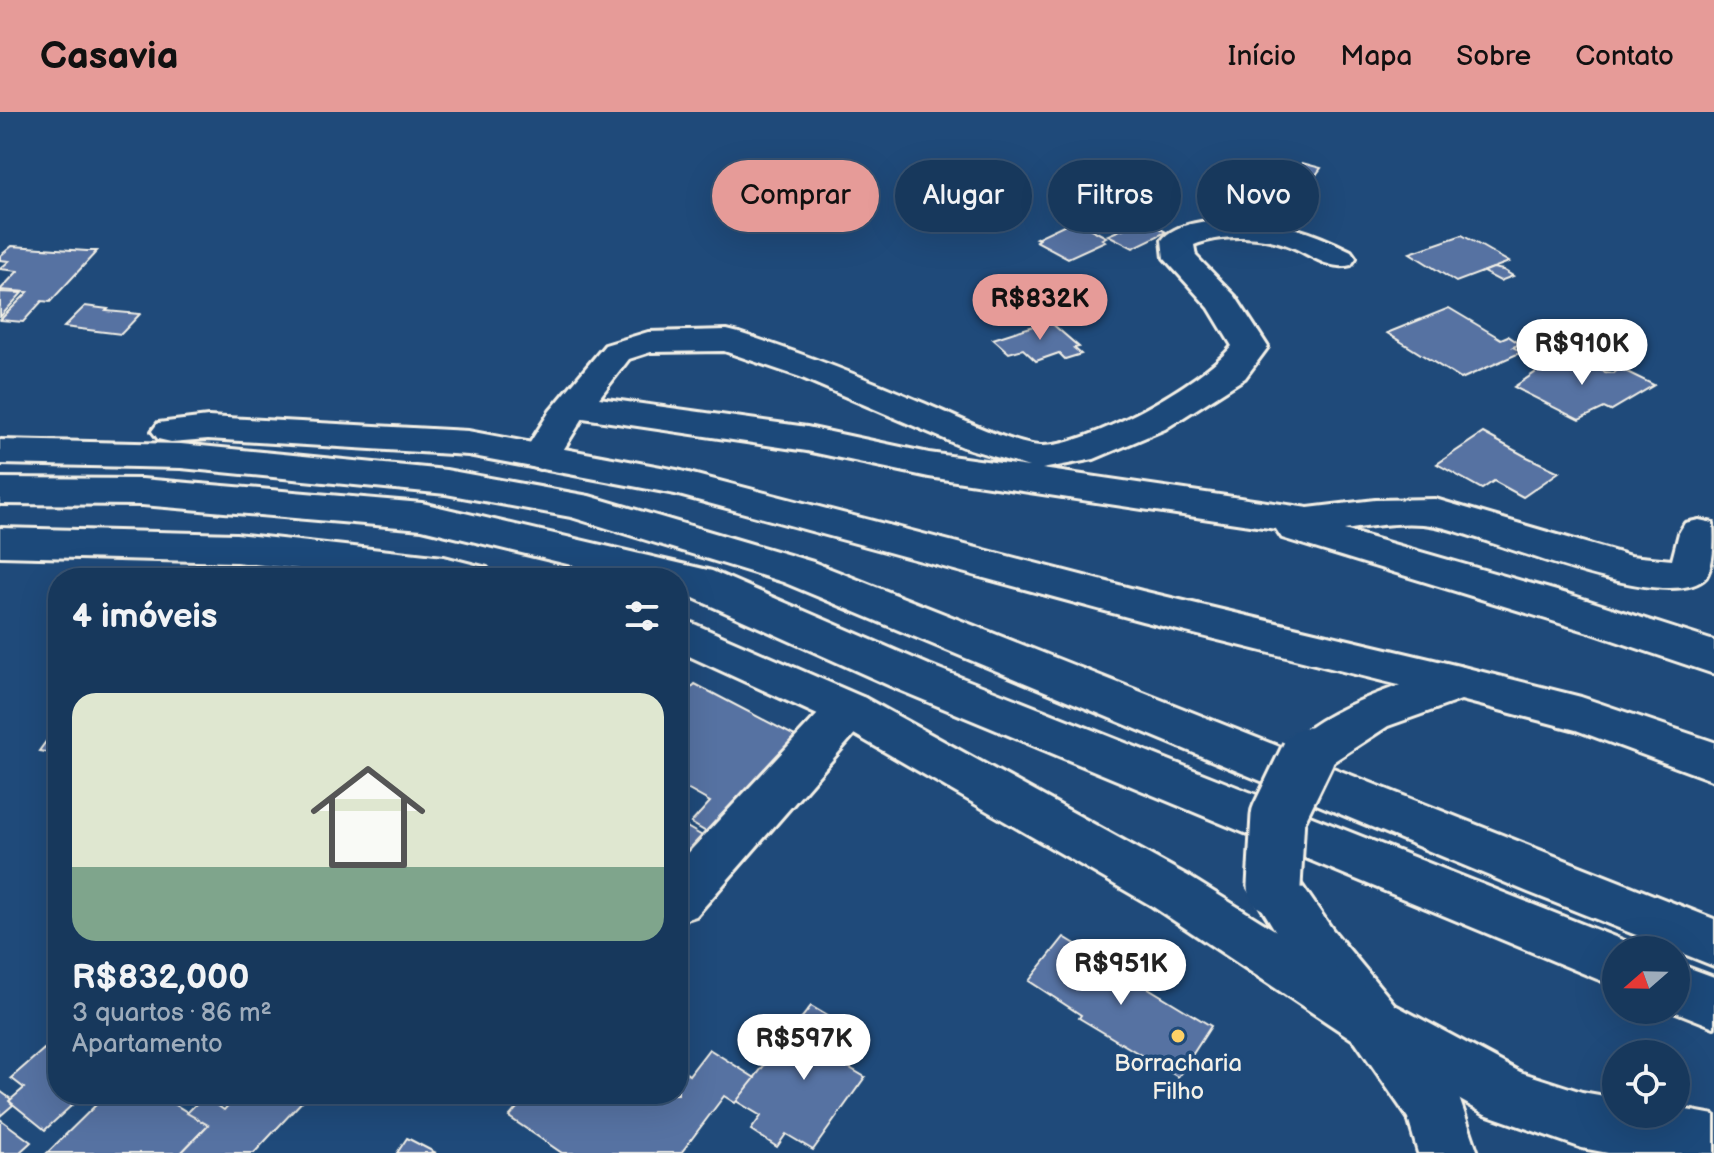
<!DOCTYPE html>
<html lang="pt">
<head>
<meta charset="utf-8">
<style>
	:root { --surface:#17385c; --page:#203f62; --text:#f1f3f6; --muted:#9eacbb; --line:#365272; --accent:#e69b98 }
	body { margin:0; font-family:"Balsamiq Sans",sans-serif; background:var(--page); color:var(--text); height:100vh; display:flex; flex-direction:column; font-size:30px; white-space:nowrap }
	* { box-sizing:border-box; margin:0 }
	p { font-size:26px; color:var(--muted) }
	.icon { flex:none; width:44px; height:44px; fill:none; stroke:currentColor; stroke-width:2; stroke-linecap:round; stroke-linejoin:round }
	.map { position:relative; flex:1; overflow:hidden }
	.drawer { position:absolute; left:48px; top:456px; width:640px; height:536px; display:flex; flex-direction:column; background:var(--surface); border-radius:32px; box-shadow:0 8px 32px #0002,0 0 0 2px var(--line) }
	.drawer>* { flex:none }
	.banner { position:absolute; left:712px; top:48px; width:760px; height:72px; display:flex; gap:16px }
	.needle { width:52px; rotate:250deg }
	.buttons { position:absolute; left:1602px; top:824px; display:grid; gap:16px }
	.buttons a { display:grid; place-items:center; width:88px; height:88px; border-radius:50%; background:var(--surface); box-shadow:0 8px 32px #0002,0 0 0 2px var(--line); font-size:40px }
	.price { position:absolute; translate:-50% -68px; padding:0 18px; border-radius:28px; background:#fff; color:#222; font-size:26px; line-height:52px; filter:drop-shadow(0 2px 4px #0008) }
	.price::after { content:''; position:absolute; left:50%; top:48px; width:24px; height:18px; margin-left:-12px; background:inherit; clip-path:polygon(0 0,100% 0,50% 100%) }
	.price.on { background:var(--accent); color:#111 }
	ul { padding:0; list-style:none }
	li { display:grid; align-content:center; gap:16px; height:424px; padding:0 24px }
	li span { display:grid; place-items:center; height:248px; border-radius:24px; color:#555 }
	li>.icon { margin-inline-start:auto }
	span .icon { width:144px; height:144px; fill:#fffc; stroke-width:1 }
	li b { font-size:34px }
	h2 { display:flex; justify-content:space-between; align-items:center; height:96px; padding:0 24px; font-size:34px }
	.tag { padding:0 28px; border-radius:36px; background:var(--surface); box-shadow:0 8px 32px #0002,0 0 0 2px var(--line); font-size:28px; line-height:72px }
	.tag.on { background:var(--accent); color:#111 }
	header { display:flex; align-items:center; gap:48px; box-sizing:border-box; height:112px; padding:0 40px; background:var(--accent); color:#111 }
	header strong { font-size:38px }
	nav { display:flex; gap:44px; margin-inline-start:auto; font-size:28px }
	.map>svg:first-child { display:block }
	.building { fill:#5772a2; stroke:#f4f1e8; stroke-width:2 }
	.lines { fill:none; stroke-linecap:round; stroke-linejoin:round }
	.street-casing { stroke:#f4f1e8; stroke-width:6 }
	.secondary-casing { stroke:#f4f1e8; stroke-width:6 }
	.primary-casing { stroke:#f4f1e8; stroke-width:6 }
	.street { fill:#1f4a7a; fill-rule:evenodd }
	.secondary { fill:#1f4a7a; fill-rule:evenodd }
	.primary { fill:#1f4a7a; fill-rule:evenodd }
	.secondary-bridge-casing { stroke:#f4f1e8; stroke-width:59; stroke-linecap:butt }
	.secondary-bridge { stroke:#1f4a7a; stroke-width:53 }
	.poi-dot { fill:#ffd166; stroke:#1f4a7a; stroke-width:3 }
	.labels { text-anchor:middle; dominant-baseline:central; stroke-width:7; stroke-linejoin:round; paint-order:stroke }
	.near-poi-label { font-size:24px; fill:#f4f1e8; stroke:#1f4a7a }
</style>
</head>
<body>
<header>
<strong>Casavia</strong>
<nav><a>Início</a><a>Mapa</a><a>Sobre</a><a>Contato</a></nav>
</header>
<div class="map">
<svg width="1714" height="1041" viewBox="0 0 1714 1041">
	<rect width="100%" height="100%" fill="#1f4a7a"/>
	<filter id="ink" filterUnits="userSpaceOnUse"><feTurbulence type="fractalNoise" baseFrequency=".0125" numOctaves="2"/><feDisplacementMap in="SourceGraphic" scale="16" xChannelSelector="R" yChannelSelector="G"/><feConvolveMatrix kernelMatrix="1 2 1 2 8 2 1 2 1" color-interpolation-filters="sRGB"/></filter>
	<g filter="url(#ink)">
		<g class="building">
			<polygon points="1302,51 1321,56 1310,71 1291,66"/>
			<polygon points="1074,108 1106,125 1102,127 1105,129 1068,146 1036,129 1039,127 1036,126"/>
			<polygon points="1144,108 1166,120 1133,136 1108,123"/>
			<polygon points="1462,123 1509,150 1456,170 1410,141"/>
			<polygon points="12,134 87,139 97,139 50,190 42,189 23,210 0,208 28,180 0,178 18,159 0,157 9,149 0,148 0,144"/>
			<polygon points="1493,156 1503,158 1513,164 1500,169 1483,160"/>
			<polygon points="0,180 22,181 0,205"/>
			<polygon points="85,194 108,197 106,199 140,202 121,222 64,215"/>
			<polygon points="1449,196 1501,227 1508,224 1520,232 1513,235 1522,240 1461,267 1387,221"/>
			<polygon points="1049,209 1079,235 1074,236 1081,242 1065,247 1059,241 1036,249 1023,237 1009,241 993,227"/>
			<polygon points="1566,240 1605,260 1613,261 1619,256 1654,273 1610,299 1604,296 1579,308 1514,275"/>
			<polygon points="1483,321 1525,344 1559,360 1523,385 1494,369 1482,377 1437,352"/>
			<polygon points="695,572 797,625 708,721 691,711 710,690 678,672 678,589"/>
			<polygon points="58,613 58,642 39,639"/>
			<polygon points="678,710 704,725 678,752"/>
			<polygon points="1064,825 1211,914 1178,965 1079,906 1081,903 1029,869"/>
			<polygon points="811,894 858,922 838,949 865,965 813,1038 786,1022 777,1035 751,1018 761,1004 736,989"/>
			<polygon points="44,937 58,947 58,982 84,982 45,1018 9,989 24,976 11,966"/>
			<polygon points="709,937 755,966 735,991 724,984 681,1041 562,1041 509,1005 529,982 678,982 678,955 689,963"/>
			<polygon points="0,979 11,987 9,989 13,993 0,1004"/>
			<polygon points="107,982 158,982 208,1013 181,1041 47,1041"/>
			<polygon points="238,982 309,982 254,1041 181,1041 208,1013 187,1001 204,984 224,998"/>
			<polygon points="0,1007 31,1030 19,1041 0,1041"/>
			<polygon points="407,1026 436,1041 397,1041"/>
		</g>
		<g class="lines">
			<defs>
				<g id="street">
					<path d="M1233,107C1277,108 1313,120 1351,139L1356,146L1351,153C1328,159 1309,141 1287,133C1260,123 1222,122 1194,133L1196,144L1235,184L1268,235L1245,266L1165,317L1094,347L1042,357L1308,396L1375,388L1435,387L1630,444L1672,448L1679,421L1685,411L1699,408L1713,411C1714,428 1714,452 1706,465C1670,505 1487,424 1436,414C1408,408 1372,414 1344,418L1574,484L1714,529V562L1595,522L1282,426L1276,417L929,365L807,339L583,306L554,353L540,357L526,353L521,345L550,299L605,233L648,220L727,218L739,221C801,241 861,264 921,290C950,302 1012,333 1041,334C1088,335 1203,270 1232,234L1209,196L1164,146L1162,128C1175,110 1212,108 1233,107ZM724,239L800,265L963,335L1029,355L929,341L807,315L599,286L629,247L651,240Z"/>
					<polygon points="849,581 865,586 872,598 865,610 696,804 678,810 678,752 833,586"/>
				</g>
				<g id="secondary">
					<path d="M1459,554L1581,585L1714,630V669L1576,618L1461,588L1388,614L1325,655L1308,660L1291,655L1284,642C1307,600 1413,568 1459,554Z"/>
					<polygon points="1274,752 1292,759 1332,817 1395,893 1455,974 1478,1041 1418,1041 1408,1006 1355,929 1294,849 1248,774 1256,759"/>
				</g>
				<g id="primary">
					<polygon points="208,305 468,319 677,358 1142,479 1459,554 1475,559 1482,571 1475,583 1459,588 1142,509 675,382 468,343 208,327 171,330 158,327 152,319 158,311"/>
					<polygon points="0,328 181,332 446,358 589,384 813,450 1714,807 1714,854 1528,780 783,470 571,405 446,382 181,356 0,352"/>
					<polygon points="0,366 142,367 422,391 712,459 929,553 1635,833 1637,838 1616,838 1616,874 1597,867 897,577 678,479 678,466 625,466 422,417 142,393 0,392"/>
					<polygon points="0,416 236,422 444,445 487,456 493,466 380,466 236,450 0,444"/>
					<polygon points="678,505 865,586 1188,764 1395,893 1520,960 1582,980 1616,986 1616,1002 1676,1002 1676,996 1714,1003 1714,1041 1608,1041 1582,1036 1485,1002 1355,929 1152,794 833,610 678,539"/>
					<polygon points="1676,851 1714,865 1714,915 1671,898 1676,898"/>
				</g>
			</defs>
			<use href="#street" class="street-casing"/>
			<use href="#secondary" class="secondary-casing"/>
			<use href="#primary" class="primary-casing"/>
			<use href="#street" class="street"/>
			<use href="#secondary" class="secondary"/>
			<use href="#primary" class="primary"/>
			<defs>
				<polyline id="secondary-bridge" points="1274,774 1278,704 1308,642"/>
			</defs>
			<use href="#secondary-bridge" class="secondary-bridge-casing"/>
			<use href="#secondary-bridge" class="secondary-bridge"/>
		</g>
	</g>
	<circle class="poi-dot" cx="1178" cy="924" r="8"/>
	<g class="labels">
		<g class="near-poi-label">
			<text x="1178" y="951">Borracharia<tspan x="1178" dy="28">Filho</tspan></text>
		</g>
	</g>
</svg>
<div class="buttons">
<a><svg class="needle" viewBox="-14 -14 28 28"><path d="M0-13l5 13h-10z" fill="#e53935"/><path d="M0 13l5-13h-10z" fill="#9eacbb"/></svg></a>
<a><svg class="icon" aria-label="locate" viewBox="0 0 24 24"><circle cx="12" cy="12" r="6"/><path d="M12 2v4M12 18v4M2 12h4M18 12h4"/></svg></a>
</div>
<b class="price on" style="left:1040px;top:230px">R$832K</b>
<b class="price" style="left:1582px;top:275px">R$910K</b>
<b class="price" style="left:1121px;top:895px">R$951K</b>
<b class="price" style="left:804px;top:970px">R$597K</b>
<div class="banner">
<a class="tag on">Comprar</a>
<a class="tag">Alugar</a>
<a class="tag">Filtros</a>
<a class="tag">Novo</a>
</div>
<section class="drawer">
<h2>4 imóveis<svg class="icon" aria-label="filters" viewBox="0 0 24 24"><path d="M4 7h16M4 17h16"/><circle cx="9" cy="7" r="2"/><circle cx="15" cy="17" r="2"/></svg></h2>
<ul>
<li><span style="background:linear-gradient(#dfe7d0 70%,#7fa58c 0)"><svg class="icon" aria-label="home" viewBox="0 0 24 24"><path d="M3 11l9-7 9 7M6 9v11h12V9"/></svg></span><div><b>R$832,000</b><p>3 quartos · 86 m²</p><p>Apartamento</p></div></li>
</ul>
</section>
</div>
</body>
</html>
